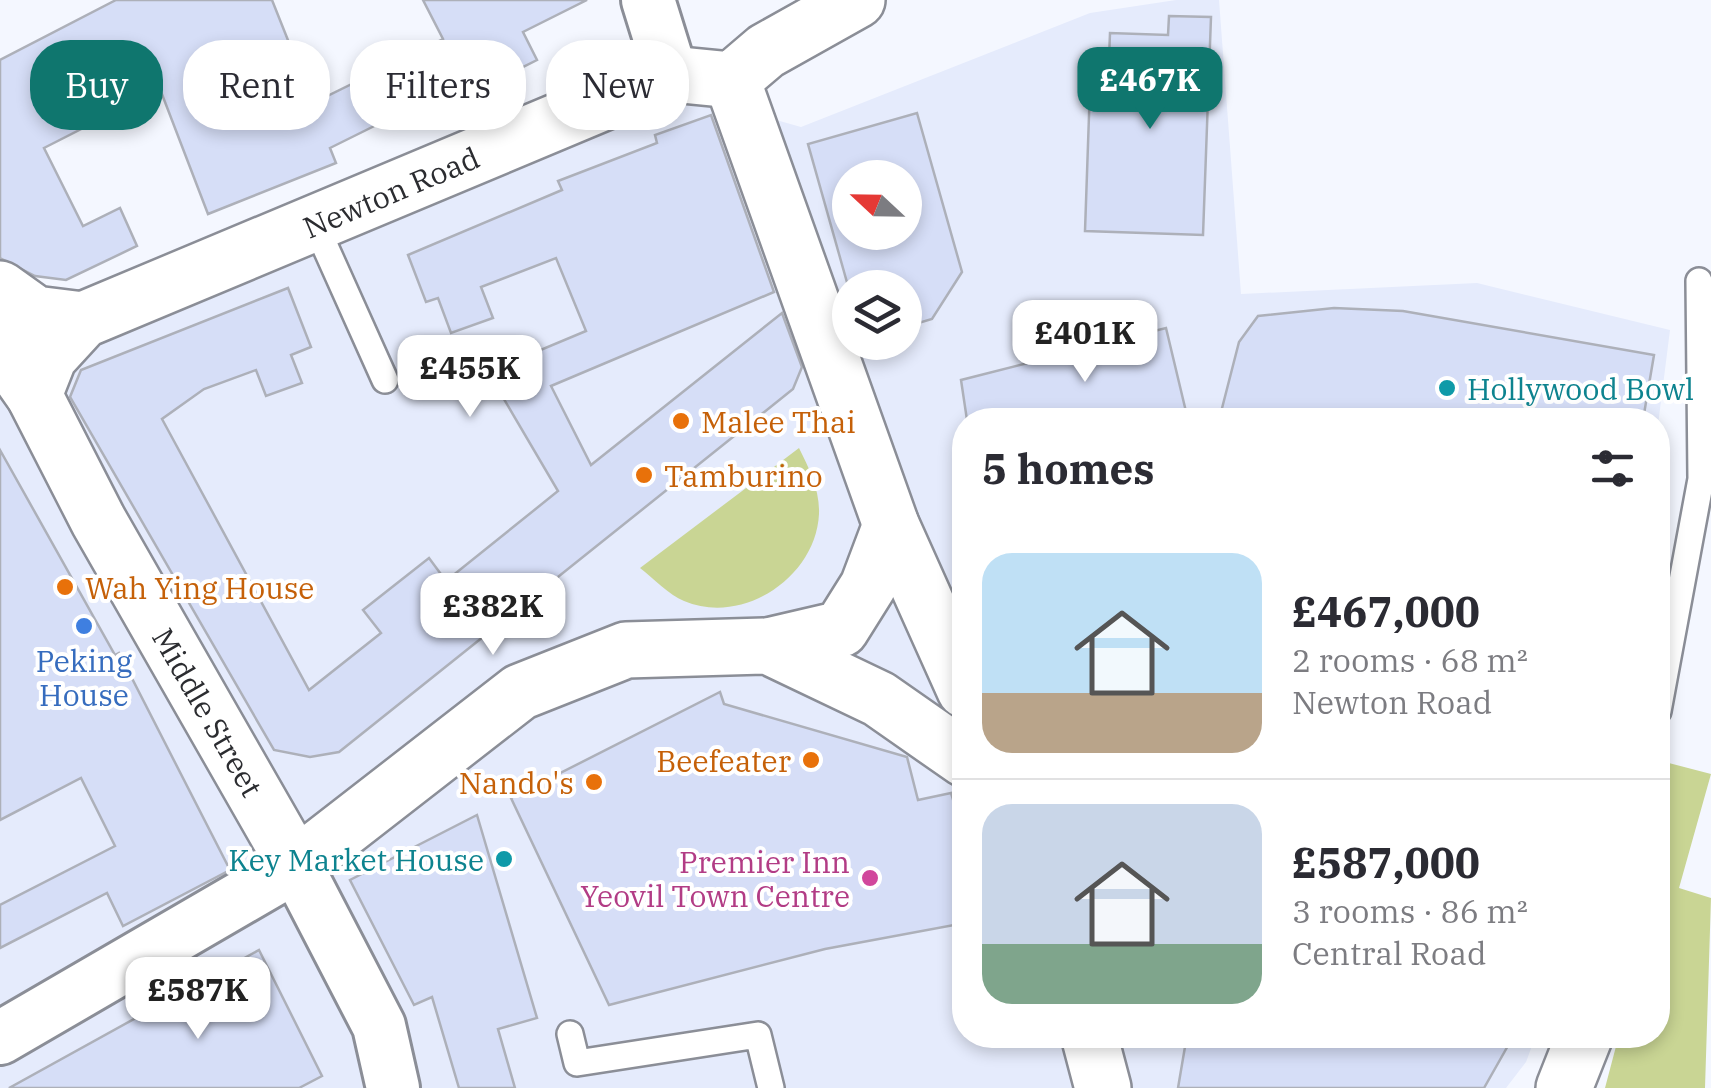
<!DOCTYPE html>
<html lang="en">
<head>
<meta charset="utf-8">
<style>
	:root { --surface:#fff; --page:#f2f2f3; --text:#2b2b33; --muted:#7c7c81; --line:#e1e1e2; --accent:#0f766e }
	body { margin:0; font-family:"IBM Plex Serif",serif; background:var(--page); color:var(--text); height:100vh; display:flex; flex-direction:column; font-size:38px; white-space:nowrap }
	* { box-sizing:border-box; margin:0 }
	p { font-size:32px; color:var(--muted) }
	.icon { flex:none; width:55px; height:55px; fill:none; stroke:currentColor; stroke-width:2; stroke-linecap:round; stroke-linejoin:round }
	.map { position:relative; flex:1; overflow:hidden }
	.drawer { position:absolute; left:952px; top:408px; width:718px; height:640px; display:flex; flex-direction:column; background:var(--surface); border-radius:40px; box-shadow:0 5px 15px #0003 }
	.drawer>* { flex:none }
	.hud { position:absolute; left:30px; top:40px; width:772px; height:90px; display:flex; gap:20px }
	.needle { width:65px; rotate:292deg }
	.fabs { position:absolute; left:832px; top:160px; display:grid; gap:20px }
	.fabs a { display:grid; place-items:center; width:90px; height:90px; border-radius:50%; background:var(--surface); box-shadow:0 5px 15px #0003; font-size:50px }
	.price { position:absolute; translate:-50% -85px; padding:0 22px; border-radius:20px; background:#fff; color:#222; font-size:32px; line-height:65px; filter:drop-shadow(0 2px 5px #0008) }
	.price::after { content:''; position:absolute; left:50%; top:60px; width:30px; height:22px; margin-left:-15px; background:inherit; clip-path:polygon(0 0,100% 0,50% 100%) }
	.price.current { background:var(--accent); color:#fff }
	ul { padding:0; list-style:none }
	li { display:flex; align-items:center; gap:30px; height:250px; padding:0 30px }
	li+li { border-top:2px solid var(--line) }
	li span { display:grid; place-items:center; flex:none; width:280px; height:200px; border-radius:30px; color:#555 }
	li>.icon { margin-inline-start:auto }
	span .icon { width:120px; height:120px; fill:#fffc; stroke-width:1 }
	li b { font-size:42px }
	h2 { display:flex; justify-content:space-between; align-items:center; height:120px; padding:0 30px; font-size:42px }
	.pill { padding:0 35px; border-radius:40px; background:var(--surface); box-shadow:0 5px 15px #0003; font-size:35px; line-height:90px }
	.pill.current { background:var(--accent); color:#fff }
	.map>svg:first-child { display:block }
	.built { fill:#e5ebfc; fill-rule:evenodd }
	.green { fill:#c9d594 }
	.building { fill:#d6def7; stroke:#adb0b9; stroke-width:2.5; fill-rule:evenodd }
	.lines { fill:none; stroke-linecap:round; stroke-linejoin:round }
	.lane-casing { stroke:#8b8e97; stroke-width:30 }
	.street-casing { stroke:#8b8e97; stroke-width:58 }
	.secondary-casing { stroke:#8b8e97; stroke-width:60 }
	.lane { stroke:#fff; stroke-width:25 }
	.street { stroke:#fff; stroke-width:52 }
	.secondary { stroke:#fff; stroke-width:55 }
	.culture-dot { fill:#0f9aa8; stroke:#fff; stroke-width:4 }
	.food-dot { fill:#e8710a; stroke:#fff; stroke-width:4 }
	.shop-dot { fill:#3f7fe0; stroke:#fff; stroke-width:4 }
	.hotel-dot { fill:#d1479c; stroke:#fff; stroke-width:4 }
	.labels { text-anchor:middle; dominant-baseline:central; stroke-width:8; stroke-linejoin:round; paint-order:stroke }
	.street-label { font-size:30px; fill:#2b2c30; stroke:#fff }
	.culture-label { font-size:30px; fill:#0d838f; stroke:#fff; text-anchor:start }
	.food-label { font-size:30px; fill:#c56008; stroke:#fff; text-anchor:start }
	.shop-label { font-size:30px; fill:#366cbe; stroke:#fff }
	.hotel-label { font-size:30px; fill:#b23c85; stroke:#fff; text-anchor:end }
</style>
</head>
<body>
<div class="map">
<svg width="1711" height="1088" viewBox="0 0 1711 1088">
	<rect width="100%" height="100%" fill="#f4f7ff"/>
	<path class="built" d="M1176,0H1219L1241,294L1477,283L1670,330L1658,425V420H965V1035H1536L1526,1062L1506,1088H0V298L82,346L235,287L662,88L801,127L1090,13ZM850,178H905V232H850ZM850,288H905V342H850Z"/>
	<g class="green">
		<path d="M799,448C809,468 820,490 819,514C816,577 743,626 684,601C669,595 653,578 640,568Z"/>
		<polygon points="1665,762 1711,774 1679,888 1711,898 1705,1088 1605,1088 1619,1035 1658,1035 1658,820"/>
	</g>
	<g class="building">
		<polygon points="116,0 272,0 313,103 443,39 423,0 587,0 523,32 537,60 449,104 443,92 330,148 336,163 208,214 160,89 44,148 83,226 120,208 137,246 66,280 35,276 0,258 0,60"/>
		<polygon points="1169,16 1211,17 1203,235 1085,231 1091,58 1109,59 1110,33 1168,35"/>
		<path d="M917,113L962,272L932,319L905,327V288H850V293L808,144ZM850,178H905V232H850Z"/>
		<polygon points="711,115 774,292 551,386 591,465 782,313 802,367 793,389 339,752 310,757 274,750 70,397 81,370 288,288 311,347 291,355 302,383 266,396 256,370 204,389 162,419 309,690 381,633 363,610 429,558 446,581 558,491 488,372 586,331 556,258 481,287 493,318 451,333 438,298 426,302 408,255 562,190 558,181 657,143 655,135"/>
		<polygon points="1334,308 1403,311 1654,355 1643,420 1219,420 1239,342 1258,316"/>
		<polygon points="1166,328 1188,420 967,420 961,380"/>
		<polygon points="0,450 115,655 119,653 230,870 123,926 107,893 0,948 0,905 115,846 81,778 0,820"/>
		<polygon points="720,692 724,704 907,757 918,800 951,793 965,840 965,923 825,949 609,1005 511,798"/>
		<polygon points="477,815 537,1018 498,1029 515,1088 459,1088 432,997 414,1005 350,880"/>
		<polygon points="259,950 322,1076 299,1088 9,1088"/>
		<polygon points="1187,1035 1514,1035 1484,1088 1178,1088"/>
	</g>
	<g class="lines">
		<defs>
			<g id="lane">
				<polyline points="315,224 385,380"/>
				<polyline points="1658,711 1701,479 1699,281"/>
				<polyline points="570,1034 577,1063 758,1035 771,1088"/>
			</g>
			<g id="street">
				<polyline points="648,0 671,74"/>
				<polyline points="0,1038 296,866 379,1026 393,1088"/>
			</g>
			<g id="secondary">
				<polyline points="732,80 891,525 965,690"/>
				<polyline points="0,289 35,314 83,320"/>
				<polyline points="0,347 34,395 98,520 296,866 520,692 626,650 768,646 879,699 965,759"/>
				<polyline points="34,395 49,357 83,320 671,74 732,80 766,51 857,0"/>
				<polyline points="768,646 841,629 868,586 891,525"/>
				<polyline points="1089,1035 1103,1088"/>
				<polyline points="1564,1088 1585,1035"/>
			</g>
		</defs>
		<use href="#lane" class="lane-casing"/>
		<use href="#street" class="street-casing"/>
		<use href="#secondary" class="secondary-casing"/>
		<use href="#lane" class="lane"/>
		<use href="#street" class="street"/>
		<use href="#secondary" class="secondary"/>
	</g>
	<g class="culture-dot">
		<circle cx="1447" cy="388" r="10"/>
		<circle cx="504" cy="859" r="10"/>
	</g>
	<g class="food-dot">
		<circle cx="681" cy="421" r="10"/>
		<circle cx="644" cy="475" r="10"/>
		<circle cx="65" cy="587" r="10"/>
		<circle cx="811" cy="760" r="10"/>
		<circle cx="594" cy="782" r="10"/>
	</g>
	<circle class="shop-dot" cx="84" cy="626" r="10"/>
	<circle class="hotel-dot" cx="870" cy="878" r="10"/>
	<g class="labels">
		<g class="street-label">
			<text transform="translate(391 192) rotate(-23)">Newton Road</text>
			<text transform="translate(208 712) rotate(60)">Middle Street</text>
		</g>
		<g class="culture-label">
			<text x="1467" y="388">Hollywood Bowl</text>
			<text x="484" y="859" text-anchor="end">Key Market House</text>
		</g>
		<g class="food-label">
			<text x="701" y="421">Malee Thai</text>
			<text x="664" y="475">Tamburino</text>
			<text x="85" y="587">Wah Ying House</text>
			<text x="791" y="760" text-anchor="end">Beefeater</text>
			<text x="574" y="782" text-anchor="end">Nando's</text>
		</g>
		<g class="shop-label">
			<text x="84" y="660">Peking<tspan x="84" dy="34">House</tspan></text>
		</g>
		<g class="hotel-label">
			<text x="850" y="861">Premier Inn<tspan x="850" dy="34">Yeovil Town Centre</tspan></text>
		</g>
	</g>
</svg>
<div class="fabs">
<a><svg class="needle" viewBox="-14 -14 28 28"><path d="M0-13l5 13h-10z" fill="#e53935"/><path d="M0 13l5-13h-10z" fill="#7c7c81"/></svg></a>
<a><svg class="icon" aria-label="layers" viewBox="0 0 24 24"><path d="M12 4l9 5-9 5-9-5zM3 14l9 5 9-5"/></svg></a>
</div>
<b class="price current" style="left:1150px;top:132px">£467K</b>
<b class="price" style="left:1085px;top:385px">£401K</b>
<b class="price" style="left:470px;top:420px">£455K</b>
<b class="price" style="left:493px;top:658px">£382K</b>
<b class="price" style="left:198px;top:1042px">£587K</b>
<div class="hud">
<a class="pill current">Buy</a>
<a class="pill">Rent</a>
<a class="pill">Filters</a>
<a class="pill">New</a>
</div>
<section class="drawer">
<h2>5 homes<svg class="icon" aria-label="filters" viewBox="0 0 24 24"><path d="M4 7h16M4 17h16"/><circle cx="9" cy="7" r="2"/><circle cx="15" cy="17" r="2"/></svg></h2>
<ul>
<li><span style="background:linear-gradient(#bfe0f5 70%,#b9a48a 0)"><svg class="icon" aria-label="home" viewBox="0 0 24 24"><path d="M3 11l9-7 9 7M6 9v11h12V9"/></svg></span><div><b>£467,000</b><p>2 rooms · 68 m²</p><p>Newton Road</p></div></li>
<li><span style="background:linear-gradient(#c9d6e8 70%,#7fa58c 0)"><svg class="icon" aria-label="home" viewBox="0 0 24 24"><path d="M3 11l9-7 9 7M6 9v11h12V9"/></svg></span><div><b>£587,000</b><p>3 rooms · 86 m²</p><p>Central Road</p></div></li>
</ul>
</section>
</div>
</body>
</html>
